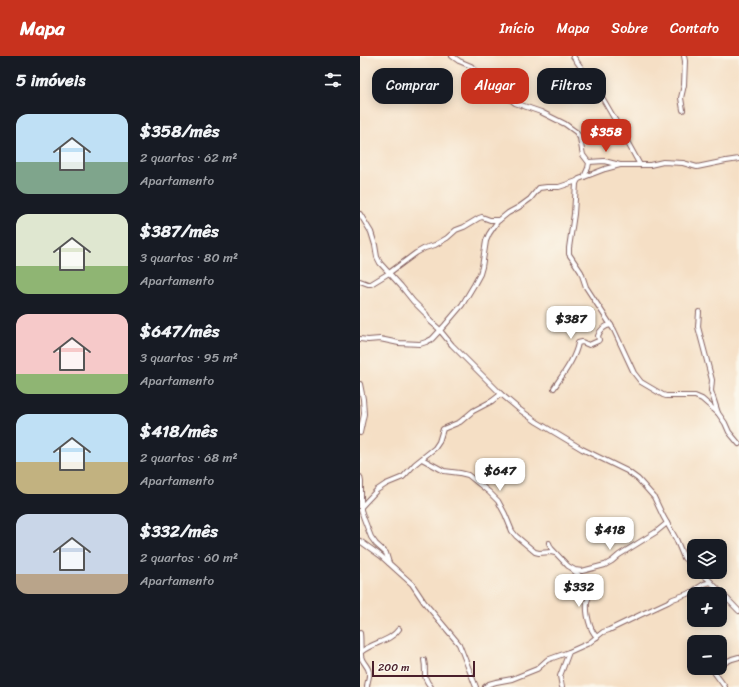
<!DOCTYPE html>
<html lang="pt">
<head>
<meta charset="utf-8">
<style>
	:root { --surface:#171b24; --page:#20242c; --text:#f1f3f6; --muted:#9ea1a6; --accent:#c8321e }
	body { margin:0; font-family:Sriracha,sans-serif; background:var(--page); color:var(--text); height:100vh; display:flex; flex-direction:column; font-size:15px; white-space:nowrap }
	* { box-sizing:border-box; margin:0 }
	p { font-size:13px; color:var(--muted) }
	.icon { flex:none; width:22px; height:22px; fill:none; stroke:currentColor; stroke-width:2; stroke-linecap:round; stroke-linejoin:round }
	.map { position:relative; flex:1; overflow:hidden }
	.panel { display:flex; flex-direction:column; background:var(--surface); width:360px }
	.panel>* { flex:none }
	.banner { position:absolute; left:12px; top:12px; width:307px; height:36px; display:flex; gap:8px }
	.fabs { position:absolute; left:327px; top:483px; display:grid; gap:8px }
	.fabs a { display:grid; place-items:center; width:40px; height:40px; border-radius:8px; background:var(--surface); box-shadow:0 2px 10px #0003; font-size:20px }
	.scale { position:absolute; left:12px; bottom:10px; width:103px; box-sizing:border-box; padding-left:4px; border:2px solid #4a1f2b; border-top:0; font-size:11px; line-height:14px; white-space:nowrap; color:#4a1f2b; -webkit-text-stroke:3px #fbf7ec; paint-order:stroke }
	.price { position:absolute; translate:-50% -34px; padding:0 9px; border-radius:8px; background:#fff; color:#222; font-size:13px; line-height:26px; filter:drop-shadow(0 1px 2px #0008) }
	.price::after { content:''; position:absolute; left:50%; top:24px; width:12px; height:9px; margin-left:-6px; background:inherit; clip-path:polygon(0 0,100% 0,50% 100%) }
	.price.active { background:var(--accent); color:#fff }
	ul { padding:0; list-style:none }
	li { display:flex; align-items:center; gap:12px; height:100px; padding:0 16px }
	li span { display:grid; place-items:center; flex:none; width:112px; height:80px; border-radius:12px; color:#555 }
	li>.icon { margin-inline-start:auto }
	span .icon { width:48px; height:48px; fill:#fffc; stroke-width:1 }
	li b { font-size:17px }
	h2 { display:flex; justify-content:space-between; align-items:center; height:48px; padding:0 16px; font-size:17px }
	.pill { padding:0 14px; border-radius:12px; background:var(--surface); box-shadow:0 2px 10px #0003; font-size:14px; line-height:36px }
	.pill.active { background:var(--accent); color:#fff }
	header { display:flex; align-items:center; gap:24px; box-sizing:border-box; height:56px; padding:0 20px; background:var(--accent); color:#fff }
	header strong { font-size:19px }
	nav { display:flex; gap:22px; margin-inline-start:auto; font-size:14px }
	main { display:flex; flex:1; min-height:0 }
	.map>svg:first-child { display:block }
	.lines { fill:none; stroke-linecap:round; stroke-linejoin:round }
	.minor-casing { stroke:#866261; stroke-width:6 }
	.minor { stroke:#fff; stroke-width:4 }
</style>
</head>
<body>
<header>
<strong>Mapa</strong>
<nav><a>Início</a><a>Mapa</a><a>Sobre</a><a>Contato</a></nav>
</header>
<main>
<section class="panel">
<h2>5 imóveis<svg class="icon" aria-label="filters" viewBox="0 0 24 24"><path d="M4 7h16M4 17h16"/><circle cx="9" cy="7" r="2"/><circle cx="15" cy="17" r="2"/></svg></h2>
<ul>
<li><span style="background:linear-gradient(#bfe0f5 60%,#7fa58c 0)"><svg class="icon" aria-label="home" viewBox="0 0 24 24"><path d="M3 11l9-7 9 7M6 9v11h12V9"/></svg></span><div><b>$358/mês</b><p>2 quartos · 62 m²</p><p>Apartamento</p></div></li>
<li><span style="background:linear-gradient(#dfe7d0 65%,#8fb573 0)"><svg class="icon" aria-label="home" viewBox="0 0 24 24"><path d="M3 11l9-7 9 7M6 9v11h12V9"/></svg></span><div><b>$387/mês</b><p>3 quartos · 80 m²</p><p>Apartamento</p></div></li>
<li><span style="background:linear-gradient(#f6c9c9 75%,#8fb573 0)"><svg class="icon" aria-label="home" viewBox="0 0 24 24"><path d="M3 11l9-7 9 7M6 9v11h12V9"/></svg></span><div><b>$647/mês</b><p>3 quartos · 95 m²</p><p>Apartamento</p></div></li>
<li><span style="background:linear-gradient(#bfe0f5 60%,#c2b280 0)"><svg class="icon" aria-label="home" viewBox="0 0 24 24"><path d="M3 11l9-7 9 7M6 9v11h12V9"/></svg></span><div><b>$418/mês</b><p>2 quartos · 68 m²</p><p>Apartamento</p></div></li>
<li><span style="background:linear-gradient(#c9d6e8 75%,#b9a48a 0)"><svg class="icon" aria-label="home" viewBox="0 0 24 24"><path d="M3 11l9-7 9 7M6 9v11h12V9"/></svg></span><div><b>$332/mês</b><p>2 quartos · 60 m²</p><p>Apartamento</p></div></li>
</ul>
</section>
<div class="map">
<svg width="379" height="631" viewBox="0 0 379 631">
	<rect width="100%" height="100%" fill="#fbf7ec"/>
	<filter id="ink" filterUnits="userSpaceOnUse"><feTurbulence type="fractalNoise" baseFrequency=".025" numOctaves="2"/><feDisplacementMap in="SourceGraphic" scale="8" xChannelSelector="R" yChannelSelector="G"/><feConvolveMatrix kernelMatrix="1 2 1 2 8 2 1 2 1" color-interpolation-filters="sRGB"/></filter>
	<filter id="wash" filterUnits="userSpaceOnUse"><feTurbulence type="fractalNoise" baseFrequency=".012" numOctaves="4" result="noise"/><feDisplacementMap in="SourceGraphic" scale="16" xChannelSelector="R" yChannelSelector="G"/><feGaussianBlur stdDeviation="0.9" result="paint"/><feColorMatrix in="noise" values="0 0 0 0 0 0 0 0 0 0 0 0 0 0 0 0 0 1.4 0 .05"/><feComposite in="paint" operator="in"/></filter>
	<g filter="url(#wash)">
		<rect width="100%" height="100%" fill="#f5dfc5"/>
	</g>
	<g filter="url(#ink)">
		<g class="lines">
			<defs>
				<g id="minor">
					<polyline points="92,0 99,5 111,10 128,26 155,47 181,56 205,68 216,76 220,82 222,94 223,99 229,107 228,112 224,121"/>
					<polyline points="213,0 243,43 258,69 280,109"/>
					<polyline points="323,54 321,42 324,29 325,5 324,0"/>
					<polyline points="379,103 366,105 337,111 323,107 303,106 290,109 260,109 245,113 219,123 217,125 216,128 214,158 209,192 209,198 221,216 226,231 254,274 274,317 281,326 303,339 306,340 335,340 342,343 358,357 365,367 369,376 379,388"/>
					<polyline points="229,106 244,105 260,109"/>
					<polyline points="0,158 11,176 15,189 17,201 20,207 41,230 53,245 66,258 70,265 78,272 92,289 141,338 160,354 177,366 222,393 267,415 278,423 294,441 303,460 316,483 324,502 334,512"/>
					<polyline points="0,225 8,228 11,228 29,217 56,197 65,192 75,189 87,182 96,174 104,171 119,162 122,161 130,164 139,164"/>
					<polyline points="339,256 338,271 352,324 351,335 358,357"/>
					<polyline points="0,283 8,284 20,283 39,287 60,288 66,286 72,283 85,269 102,249 114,229 120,218 122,211 126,185 129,178 137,166 148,157 159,151 170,143 179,132 187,131 199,131 217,125"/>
					<polyline points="0,328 3,343 4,358 0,377"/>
					<path d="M194,332C203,318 215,303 218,287L222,286L229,289L238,285L239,284L238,280C240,274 244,270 251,269"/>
					<polyline points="62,403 84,415 100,417 108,419 129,436 138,445 145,458 152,475 156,480 175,496 179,497 191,496 195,497"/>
					<polyline points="0,421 1,426 1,454 4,463 11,481 16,488 26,497 29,507"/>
					<polyline points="1,451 17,434 26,428 43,421 55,408 75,392 79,386 83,373 100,366 113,355 132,345 141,338"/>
					<polyline points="0,485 21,500 52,528 64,546 99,588 116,631"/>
					<polyline points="189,487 191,492 208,510 215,514 222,515 245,509 252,505 259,499 296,476 307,467"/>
					<path d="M213,514C220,520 228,527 229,537C230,540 228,542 227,546C226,556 229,574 237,581"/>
					<polyline points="339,516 348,523 379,555"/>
					<path d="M0,577C1,584 0,591 1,599C1,606 8,609 9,616C10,621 7,626 7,631"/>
					<path d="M1,596C13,586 30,586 39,573"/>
					<path d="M64,604C67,617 61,619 71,631"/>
					<polyline points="360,609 372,603 379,601"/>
					<polyline points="355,612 354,616 365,631"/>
					<polyline points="125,631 129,628 136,626 152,623 177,613 187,604 209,596"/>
					<polyline points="202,631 200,620 209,596 229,587 243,576 249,574 280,559 308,546 313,543 330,537 344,528 351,526"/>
				</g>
			</defs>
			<use href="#minor" class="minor-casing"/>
			<use href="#minor" class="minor"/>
		</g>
	</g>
</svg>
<div class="fabs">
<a><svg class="icon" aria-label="layers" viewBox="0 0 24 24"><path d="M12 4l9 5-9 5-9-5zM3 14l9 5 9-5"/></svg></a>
<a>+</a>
<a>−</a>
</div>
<div class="scale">200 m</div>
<b class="price active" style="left:246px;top:97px">$358</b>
<b class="price" style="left:211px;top:284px">$387</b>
<b class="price" style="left:140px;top:436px">$647</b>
<b class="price" style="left:250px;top:495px">$418</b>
<b class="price" style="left:219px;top:552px">$332</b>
<div class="banner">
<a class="pill">Comprar</a>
<a class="pill active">Alugar</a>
<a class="pill">Filtros</a>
</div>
</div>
</main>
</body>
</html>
